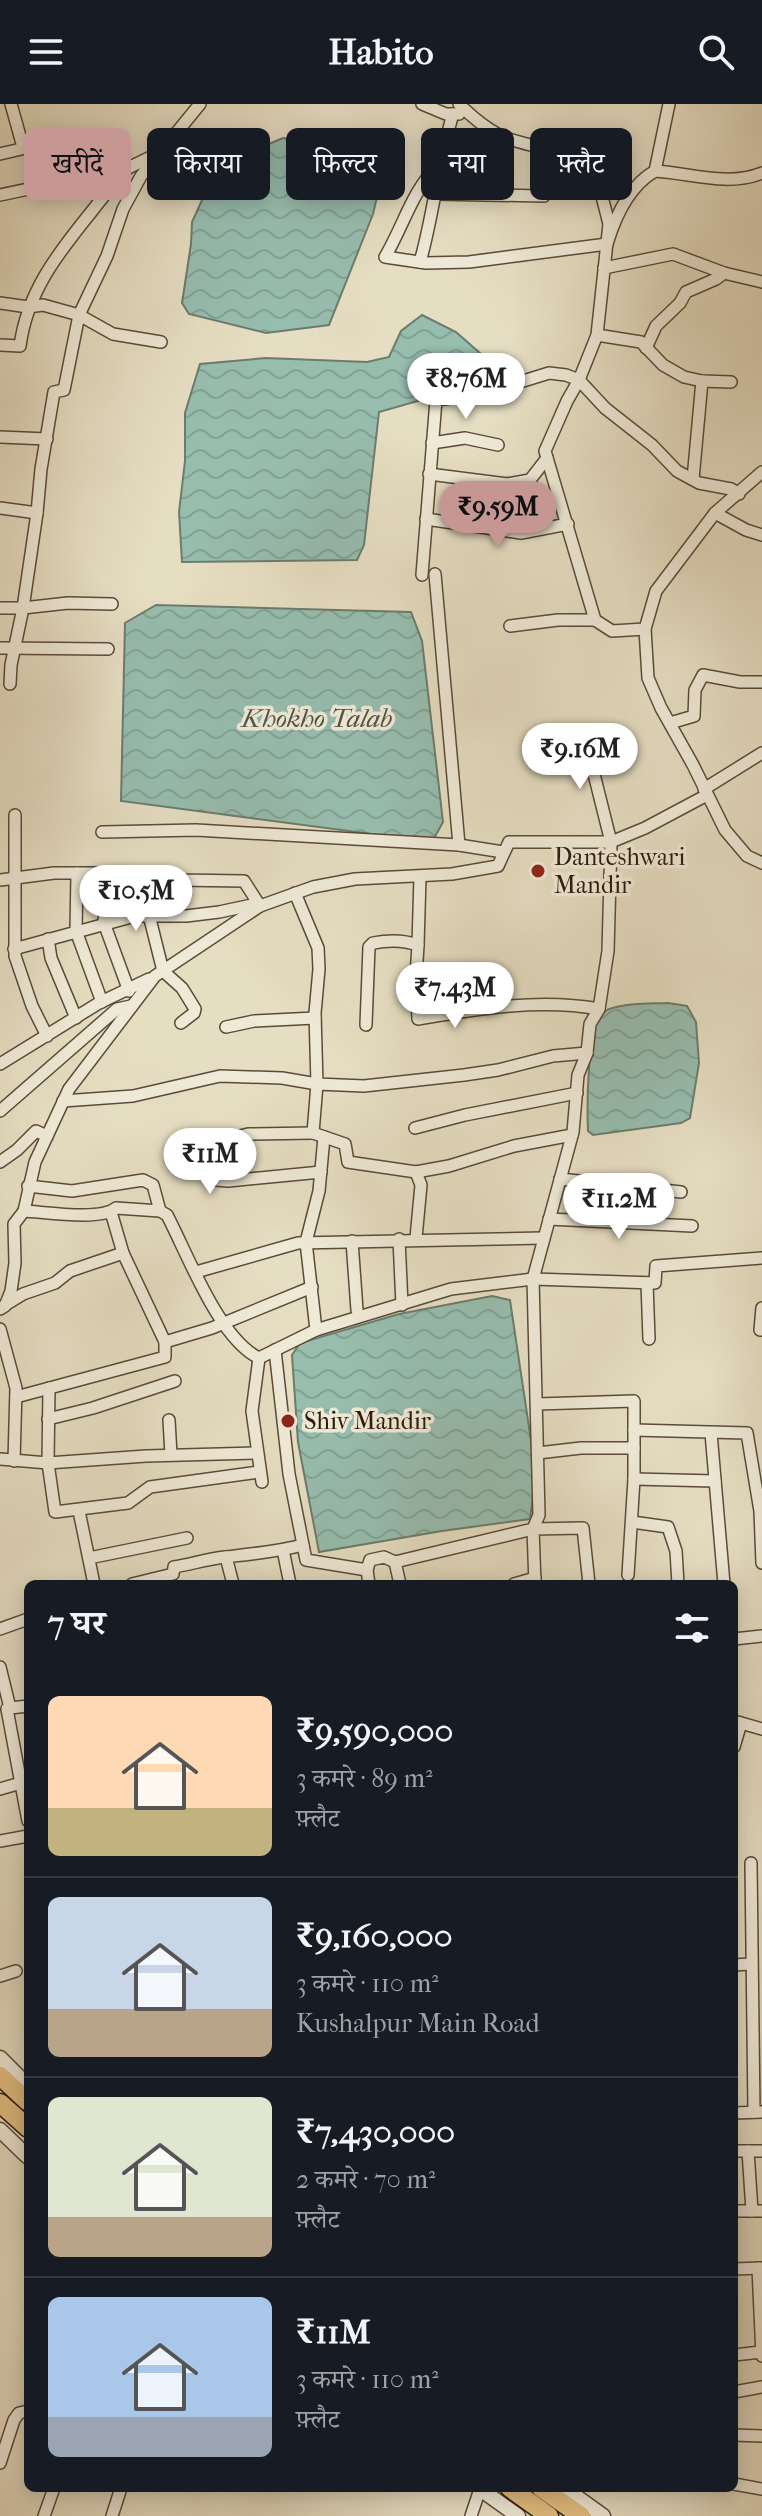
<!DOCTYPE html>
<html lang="hi">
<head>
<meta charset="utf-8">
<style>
	:root { --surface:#171b24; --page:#20242c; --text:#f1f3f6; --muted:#9ea1a6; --line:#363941; --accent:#c59692 }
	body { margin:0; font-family:"IM FELL French Canon","Noto Serif Devanagari",serif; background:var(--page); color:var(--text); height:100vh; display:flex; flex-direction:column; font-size:30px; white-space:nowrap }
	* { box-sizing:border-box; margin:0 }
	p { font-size:26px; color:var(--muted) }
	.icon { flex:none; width:44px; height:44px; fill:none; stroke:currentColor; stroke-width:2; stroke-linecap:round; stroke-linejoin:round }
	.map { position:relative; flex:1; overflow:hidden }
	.sheet { position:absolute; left:24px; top:1476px; width:714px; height:912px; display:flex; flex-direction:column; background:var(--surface); border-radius:12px; box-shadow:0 4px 20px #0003 }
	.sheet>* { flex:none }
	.guide { position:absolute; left:24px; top:24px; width:714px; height:72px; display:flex; gap:16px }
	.price { position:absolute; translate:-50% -68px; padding:0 18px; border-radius:28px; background:#fff; color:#222; font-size:26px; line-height:52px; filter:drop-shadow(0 2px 4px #0008) }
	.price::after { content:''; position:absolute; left:50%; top:48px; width:24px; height:18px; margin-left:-12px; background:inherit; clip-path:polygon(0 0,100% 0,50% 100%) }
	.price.selected { background:var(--accent); color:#111 }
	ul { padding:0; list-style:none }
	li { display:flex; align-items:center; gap:24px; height:200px; padding:0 24px }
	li+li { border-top:2px solid var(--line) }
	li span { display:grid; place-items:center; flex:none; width:224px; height:160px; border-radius:12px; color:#555 }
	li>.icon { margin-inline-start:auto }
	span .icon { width:96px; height:96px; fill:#fffc; stroke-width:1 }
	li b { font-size:34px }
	h2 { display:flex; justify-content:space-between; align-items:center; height:96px; padding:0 24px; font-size:34px }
	.chip { padding:0 28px; border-radius:12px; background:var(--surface); box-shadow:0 4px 20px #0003; font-size:28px; line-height:72px }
	.chip.selected { background:var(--accent); color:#111 }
	header { display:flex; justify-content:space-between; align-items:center; height:104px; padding:0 24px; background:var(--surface); font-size:36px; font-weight:800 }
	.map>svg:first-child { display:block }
	.water { fill:url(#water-waves); stroke:#6c7c6d; stroke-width:2 }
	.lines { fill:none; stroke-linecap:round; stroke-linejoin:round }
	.minor-casing { stroke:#5a4b38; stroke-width:14 }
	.tertiary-casing { stroke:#5a4b38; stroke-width:17 }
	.trunk-casing { stroke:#2c1a0a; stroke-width:21 }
	.minor { stroke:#efead8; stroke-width:11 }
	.tertiary { stroke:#efead8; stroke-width:14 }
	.trunk { stroke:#e3bf82; stroke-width:18 }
	.poi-dot { fill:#8f2418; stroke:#efead8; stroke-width:3 }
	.labels { text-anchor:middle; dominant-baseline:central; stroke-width:7; stroke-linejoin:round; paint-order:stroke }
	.poi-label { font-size:24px; fill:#2c1a0a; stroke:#efead8; text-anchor:start }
	.water-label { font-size:26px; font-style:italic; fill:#515344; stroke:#efead8 }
</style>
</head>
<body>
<header><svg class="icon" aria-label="menu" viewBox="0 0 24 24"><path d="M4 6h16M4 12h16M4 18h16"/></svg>Habito<svg class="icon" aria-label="search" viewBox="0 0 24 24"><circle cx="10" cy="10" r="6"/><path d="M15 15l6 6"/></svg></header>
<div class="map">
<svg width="762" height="2412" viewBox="0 0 762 2412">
	<defs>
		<pattern id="water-waves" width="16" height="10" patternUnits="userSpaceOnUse" patternTransform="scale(2)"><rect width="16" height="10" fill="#97bdaf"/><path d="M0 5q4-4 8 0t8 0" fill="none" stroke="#82a295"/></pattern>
	</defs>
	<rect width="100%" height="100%" fill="#e6dec3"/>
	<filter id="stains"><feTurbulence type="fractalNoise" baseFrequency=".0025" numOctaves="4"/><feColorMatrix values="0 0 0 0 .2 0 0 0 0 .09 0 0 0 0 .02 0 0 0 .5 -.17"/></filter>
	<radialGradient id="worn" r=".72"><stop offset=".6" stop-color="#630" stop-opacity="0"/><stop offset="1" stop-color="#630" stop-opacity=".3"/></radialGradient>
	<g class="water">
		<polygon points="283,34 350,48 382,72 373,110 329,221 266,229 189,210 182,199 191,140 192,118 218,61"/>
		<polygon points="422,211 456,228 481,250 479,266 467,283 379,308 364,441 357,456 182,458 179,408 185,357 185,309 200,260 266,254 367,258 389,253 401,227"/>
		<polygon points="156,501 411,508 422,537 443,718 432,738 121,697 125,519"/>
		<path d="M668,899L687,902L696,918L699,959L690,1014L681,1019L593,1031L588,1027C587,1004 587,926 601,910C613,898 652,900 668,899Z"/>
		<polygon points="492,1192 510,1196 536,1370 530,1415 442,1427 319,1448 298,1338 292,1251 300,1239 399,1210"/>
	</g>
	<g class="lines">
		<defs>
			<g id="minor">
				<polyline points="11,0 23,43"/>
				<polyline points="422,0 446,10 459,10"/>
				<path d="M459,0C471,12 484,23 499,31C523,43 585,47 597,73L609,120L597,231L579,276L567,297L545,347L595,516L612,527L645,525"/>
				<polyline points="0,50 30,43 37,83"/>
				<path d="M440,59C411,88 405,119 385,153L426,159L469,158L607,140C615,113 629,82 655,67L669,0"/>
				<path d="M655,67C690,69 727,83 762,69"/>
				<polyline points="435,90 544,92"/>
				<polyline points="0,91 128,64 159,49"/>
				<path d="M420,158C434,109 438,59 453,10"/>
				<polyline points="604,164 673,150 724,169 762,178"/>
				<polyline points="0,199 28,203 43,201 79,211 113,230 161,238"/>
				<polyline points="597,231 641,238 663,261 684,273 702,277 731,278"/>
				<path d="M0,241L20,242C27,188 58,149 92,107C104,92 114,78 128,64"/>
				<polyline points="646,244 656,222 680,199 686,188 716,175 724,169"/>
				<polyline points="0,333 47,335"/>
				<polyline points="432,339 465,334 498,341"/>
				<polyline points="762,368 715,409 656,487 645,525 648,574 661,604 693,661 725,726 747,752 762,759"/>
				<polyline points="429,370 507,380 530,376 547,354"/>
				<polyline points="693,375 702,277"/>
				<polyline points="0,404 37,409 41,365 54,288 64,286 79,211 107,152 123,105 141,72 200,0"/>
				<polyline points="715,409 746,426 762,431"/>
				<polyline points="426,415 521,429 568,420"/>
				<polyline points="435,470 459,741"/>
				<polyline points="422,471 436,296 481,290 549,269 566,271 579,276 605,304 652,341 677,367 699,379 731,385 739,390"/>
				<polyline points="0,504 23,504 37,409"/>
				<polyline points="510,522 558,516 595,516"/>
				<polyline points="0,544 108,545"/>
				<polyline points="10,580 11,561 23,504 68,499 112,500"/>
				<polyline points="670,619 694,612 695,586 703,571 740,578 762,578"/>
				<polyline points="704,685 762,649"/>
				<polyline points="15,711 15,852 32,902 47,932"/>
				<polyline points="102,728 196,726 459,741 503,748"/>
				<polyline points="77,769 76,827 102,898"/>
				<polyline points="107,770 104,819 129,887"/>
				<polyline points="147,773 149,811 163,867 182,884 195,905 194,909 181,919"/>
				<polyline points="0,776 54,769 98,769 177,776 244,777 260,802"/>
				<polyline points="295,789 318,844 319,865 315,909 317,980 364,982 464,971 498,966 553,952 587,949"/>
				<polyline points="48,835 51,854 76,914"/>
				<path d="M418,841L416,873L418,915C477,905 539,894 599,905"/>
				<polyline points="14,845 135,812 186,812 219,808 252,801 259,802"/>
				<path d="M366,921L369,843L373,839C388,836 404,836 418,841L420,773"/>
				<polyline points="226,923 254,917 315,914"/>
				<polyline points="0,960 99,899 149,875"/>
				<polyline points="63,997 133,992 220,972 282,974 317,980 313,1029 345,1040 348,1058 416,1068 449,1062 514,1042 572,1031"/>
				<polyline points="0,1007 117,905 131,902"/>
				<polyline points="415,1024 465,1011 577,989"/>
				<polyline points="313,1029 248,1030 217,1038 213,1070 216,1076 228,1077 321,1068"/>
				<polyline points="0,1058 17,1046 36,1027 47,1032"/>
				<polyline points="416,1068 421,1081 416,1134"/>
				<polyline points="560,1075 681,1088"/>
				<polyline points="28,1082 72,1087 143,1076 153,1081 160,1107"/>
				<path d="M24,1107C45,1108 101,1117 116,1104L160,1107L167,1111C188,1151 219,1235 259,1254L316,1226L451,1185L533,1175L655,1179L656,1162L762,1154"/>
				<polyline points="549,1115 692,1122"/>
				<polyline points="399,1135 402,1201"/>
				<polyline points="352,1137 357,1206"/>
				<polyline points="196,1168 298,1139 543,1134"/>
				<polyline points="647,1179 649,1235"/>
				<polyline points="5,1201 23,1190 55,1179 70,1167 123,1149"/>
				<polyline points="762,1204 760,1226 762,1226"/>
				<polyline points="0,1205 5,1202 11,1187 15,1159 14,1120 24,1107 35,1058 69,985 155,872 260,802 313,783 355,775 452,770 498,762 509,738 611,738 645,724 707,691"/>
				<polyline points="0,1225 16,1284 14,1357"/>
				<polyline points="316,1226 306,1138 319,1087 324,1033"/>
				<polyline points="165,1238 212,1224 312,1183"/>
				<polyline points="275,1246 289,1370 306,1456 367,1466 370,1456 384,1453 395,1458 533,1425 539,1411 533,1175 573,1028 578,971 587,949 590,920 599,905 608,847 611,738 590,654 579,626"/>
				<polyline points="259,1254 252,1307 262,1378"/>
				<polyline points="49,1284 48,1359 55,1408 128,1399 150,1383 259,1368"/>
				<polyline points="16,1293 165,1253 165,1238 123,1149 111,1108"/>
				<polyline points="537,1300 634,1297 634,1375 628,1471"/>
				<polyline points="48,1315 93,1304 175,1277"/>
				<polyline points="169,1316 171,1351"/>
				<polyline points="634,1326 747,1329 760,1407 762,1459"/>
				<polyline points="711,1329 724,1480"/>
				<polyline points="538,1349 581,1344 634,1344"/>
				<polyline points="0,1355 48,1359 146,1352 256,1349"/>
				<polyline points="634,1375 715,1377"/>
				<polyline points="79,1407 94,1480"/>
				<polyline points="632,1418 668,1423 676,1447 678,1480"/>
				<polyline points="283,1446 290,1480"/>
				<polyline points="226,1453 233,1480"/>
				<polyline points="89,1454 187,1434"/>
				<polyline points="395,1458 400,1480"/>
				<polyline points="367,1466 369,1480"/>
				<path d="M132,1480L173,1470L174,1463C191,1460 208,1455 225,1453C252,1450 276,1448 303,1441"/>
				<polyline points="514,1480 535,1474"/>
				<polyline points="535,1480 533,1425 583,1424 589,1480"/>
				<polyline points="0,1525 28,1515"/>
				<polyline points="734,1535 762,1532"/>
				<polyline points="0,1563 10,1604 7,1605 28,1717"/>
				<polyline points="10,1604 28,1602"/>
				<polyline points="734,1617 762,1625"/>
				<polyline points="734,1643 741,1619"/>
				<polyline points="0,1685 28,1677"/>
				<polyline points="0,1737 28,1732"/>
				<polyline points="751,1759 754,2008"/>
				<polyline points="734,1861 750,1860"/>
				<polyline points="0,1872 16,1867"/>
				<polyline points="734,2009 762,2008"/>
				<polyline points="734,2047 762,2047"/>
				<polyline points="748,2047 752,2107"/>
				<polyline points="734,2107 762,2107"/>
				<polyline points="758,2164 762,2252"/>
				<polyline points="734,2165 762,2164"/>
				<polyline points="734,2251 761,2248"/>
				<polyline points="734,2288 762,2283"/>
				<polyline points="734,2331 762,2332"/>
				<polyline points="0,2359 14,2316 19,2309 28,2307"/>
				<polyline points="734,2380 762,2385"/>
				<polyline points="44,2412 54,2384"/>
				<polyline points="112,2412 121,2384"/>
				<polyline points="471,2412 480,2385"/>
			</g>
			<g id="tertiary">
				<polyline points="0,1954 28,1982"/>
				<polyline points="0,2026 28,2053"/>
				<polyline points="479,2384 518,2412"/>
				<polyline points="564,2384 603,2412"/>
			</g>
			<g id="trunk">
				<polyline points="0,1972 28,1998"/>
				<polyline points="0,1999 28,2024"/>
				<polyline points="510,2384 549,2412"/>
				<polyline points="541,2384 581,2412"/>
			</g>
		</defs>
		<use href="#minor" class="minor-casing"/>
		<use href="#tertiary" class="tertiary-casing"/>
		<use href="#trunk" class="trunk-casing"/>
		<use href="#minor" class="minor"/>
		<use href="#tertiary" class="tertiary"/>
		<use href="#trunk" class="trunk"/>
	</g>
	<g class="poi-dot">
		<circle cx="538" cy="767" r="8"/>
		<circle cx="288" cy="1317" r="8"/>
	</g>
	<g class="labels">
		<g class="poi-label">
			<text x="554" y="753">Danteshwari<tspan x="554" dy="28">Mandir</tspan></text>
			<text x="304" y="1317">Shiv Mandir</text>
		</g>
		<g class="water-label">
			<text x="317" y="614">Khokho Talab</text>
		</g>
	</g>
	<rect width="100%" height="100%" filter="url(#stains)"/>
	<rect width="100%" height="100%" fill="url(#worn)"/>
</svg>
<b class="price" style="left:466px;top:317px">₹8.76M</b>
<b class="price selected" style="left:498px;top:445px">₹9.59M</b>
<b class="price" style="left:580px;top:687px">₹9.16M</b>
<b class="price" style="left:136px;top:829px">₹10.5M</b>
<b class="price" style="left:455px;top:926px">₹7.43M</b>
<b class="price" style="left:210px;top:1092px">₹11M</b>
<b class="price" style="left:619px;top:1137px">₹11.2M</b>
<div class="guide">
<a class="chip selected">खरीदें</a>
<a class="chip">किराया</a>
<a class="chip">फ़िल्टर</a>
<a class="chip">नया</a>
<a class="chip">फ़्लैट</a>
</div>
<section class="sheet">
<h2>7 घर<svg class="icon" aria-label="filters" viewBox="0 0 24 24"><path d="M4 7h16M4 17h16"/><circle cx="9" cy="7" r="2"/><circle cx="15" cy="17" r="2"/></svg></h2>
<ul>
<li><span style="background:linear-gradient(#ffd9b3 70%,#c2b280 0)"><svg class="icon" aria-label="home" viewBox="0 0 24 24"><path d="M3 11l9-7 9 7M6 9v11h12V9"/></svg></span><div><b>₹9,590,000</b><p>3 कमरे · 89 m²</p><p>फ़्लैट</p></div></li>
<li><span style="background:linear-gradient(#c9d6e8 70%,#b9a48a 0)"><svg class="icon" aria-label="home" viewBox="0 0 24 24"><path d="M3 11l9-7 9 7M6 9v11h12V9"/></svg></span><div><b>₹9,160,000</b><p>3 कमरे · 110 m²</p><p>Kushalpur Main Road</p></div></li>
<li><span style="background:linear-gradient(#dfe7d0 75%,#b9a48a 0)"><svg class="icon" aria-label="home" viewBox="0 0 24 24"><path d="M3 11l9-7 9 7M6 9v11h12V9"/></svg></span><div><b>₹7,430,000</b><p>2 कमरे · 70 m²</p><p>फ़्लैट</p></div></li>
<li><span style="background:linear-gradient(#a9c7e8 75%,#9aa5b1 0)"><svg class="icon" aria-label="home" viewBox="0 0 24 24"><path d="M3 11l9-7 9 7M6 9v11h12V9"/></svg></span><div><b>₹11M</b><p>3 कमरे · 110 m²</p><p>फ़्लैट</p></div></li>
</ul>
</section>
</div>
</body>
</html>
